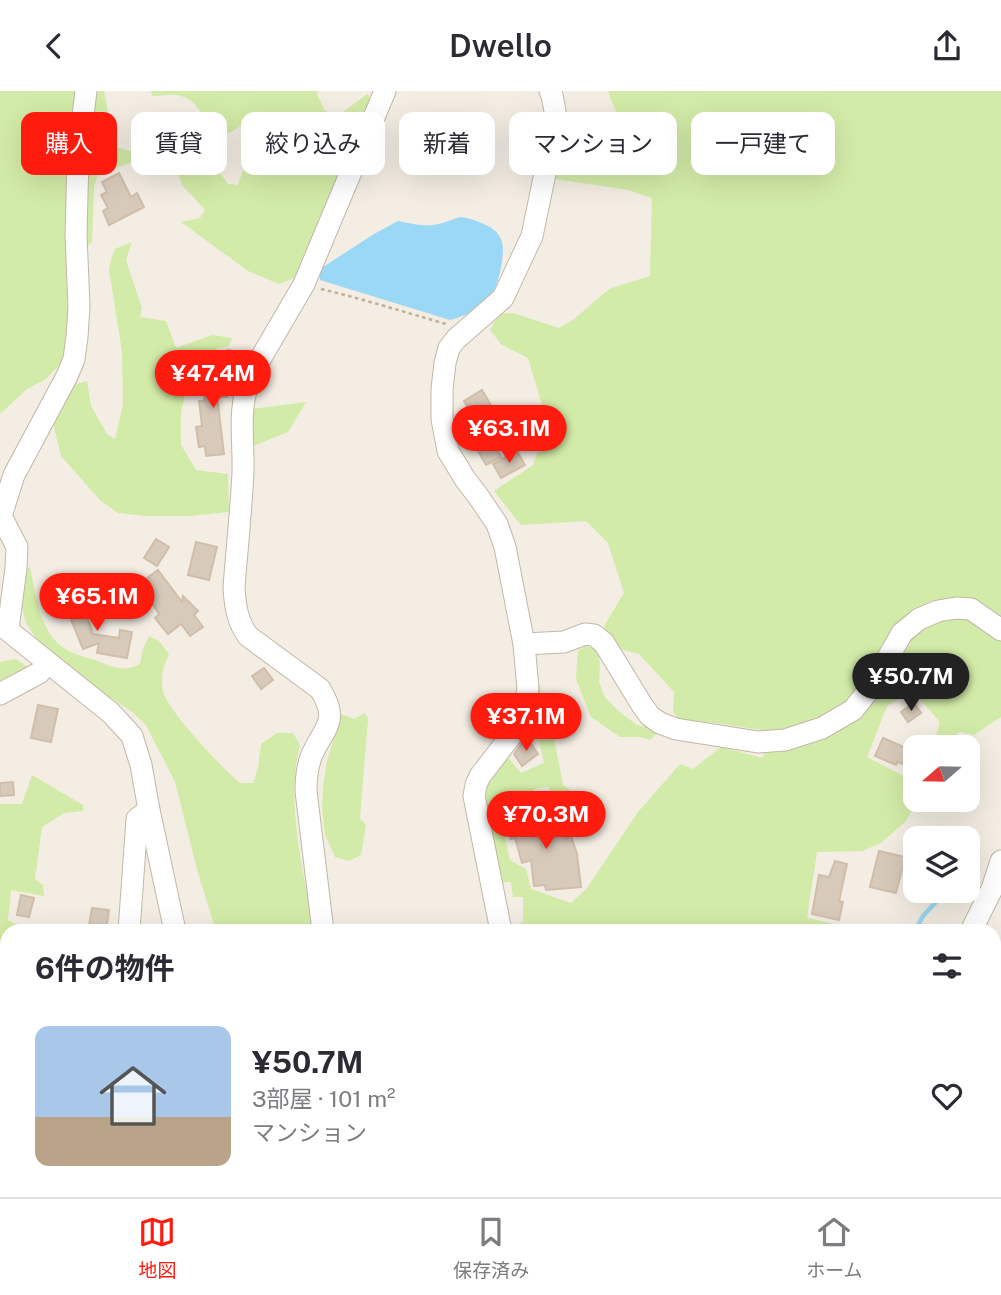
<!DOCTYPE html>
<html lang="ja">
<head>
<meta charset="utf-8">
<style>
	:root { --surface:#fff; --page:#f7f7f7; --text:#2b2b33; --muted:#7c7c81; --line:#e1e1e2; --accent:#ff1c0e }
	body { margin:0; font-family:"Public Sans","Noto Sans JP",sans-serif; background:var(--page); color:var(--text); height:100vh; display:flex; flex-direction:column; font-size:26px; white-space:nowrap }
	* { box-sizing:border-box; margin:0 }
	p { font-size:23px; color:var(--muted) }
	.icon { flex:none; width:38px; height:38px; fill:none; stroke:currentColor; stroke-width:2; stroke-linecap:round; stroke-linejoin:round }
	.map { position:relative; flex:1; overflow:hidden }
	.sheet { position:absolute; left:0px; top:833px; width:1001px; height:273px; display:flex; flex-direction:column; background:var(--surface); border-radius:21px 21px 0 0; box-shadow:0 7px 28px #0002 }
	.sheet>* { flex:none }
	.top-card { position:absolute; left:21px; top:21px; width:959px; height:63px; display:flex; gap:14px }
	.needle { width:46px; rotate:250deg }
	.fabs { position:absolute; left:903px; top:644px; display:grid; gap:14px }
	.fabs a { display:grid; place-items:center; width:77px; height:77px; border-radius:14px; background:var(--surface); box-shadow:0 7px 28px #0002; font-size:35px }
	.price { position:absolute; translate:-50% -60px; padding:0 16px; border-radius:24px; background:var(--accent); color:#fff; font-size:23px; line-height:46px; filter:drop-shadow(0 2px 4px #0008) }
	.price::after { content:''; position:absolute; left:50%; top:42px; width:21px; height:16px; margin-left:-10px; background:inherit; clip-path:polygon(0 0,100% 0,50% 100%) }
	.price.active { background:#222; color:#fff }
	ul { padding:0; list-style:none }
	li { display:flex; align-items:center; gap:21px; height:175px; padding:0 35px }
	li+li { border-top:2px solid var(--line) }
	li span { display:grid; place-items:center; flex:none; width:196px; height:140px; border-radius:14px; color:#555 }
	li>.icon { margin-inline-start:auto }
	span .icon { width:84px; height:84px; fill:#fffc; stroke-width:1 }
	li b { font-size:30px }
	h2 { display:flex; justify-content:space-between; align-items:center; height:84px; padding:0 35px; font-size:30px }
	.tag { padding:0 24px; border-radius:14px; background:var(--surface); box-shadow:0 7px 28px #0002; font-size:24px; line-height:63px }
	.tag.active { background:var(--accent); color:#fff }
	header { display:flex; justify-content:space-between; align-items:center; height:91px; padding:0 35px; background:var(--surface); font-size:32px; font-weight:600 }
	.tab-bar { display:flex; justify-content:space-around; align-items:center; height:98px; border-top:2px solid var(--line); background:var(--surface); font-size:19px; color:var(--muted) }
	.tab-bar a { display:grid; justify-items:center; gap:4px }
	.tab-bar .active { color:var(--accent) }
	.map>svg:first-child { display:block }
	.green { fill:#d3eba8 }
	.water { fill:#9ad8f5 }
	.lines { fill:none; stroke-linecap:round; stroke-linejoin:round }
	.stream { stroke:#9ad8f5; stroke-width:4.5 }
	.building { fill:#d8cabb; stroke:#d1beaa; stroke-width:2 }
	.minor-casing { stroke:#c2b7a8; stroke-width:23 }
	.path { stroke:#c2ae95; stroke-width:2.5; stroke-dasharray:3.5 3.5; stroke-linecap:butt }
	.minor { stroke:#fff; stroke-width:21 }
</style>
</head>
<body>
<header><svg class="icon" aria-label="back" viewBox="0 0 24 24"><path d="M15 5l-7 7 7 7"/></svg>Dwello<svg class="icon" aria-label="share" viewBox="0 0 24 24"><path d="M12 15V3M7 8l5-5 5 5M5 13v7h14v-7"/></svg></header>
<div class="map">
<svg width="1001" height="1106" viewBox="0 0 1001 1106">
	<rect width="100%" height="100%" fill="#f3ede3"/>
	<g class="green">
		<path d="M0,0H104C108,19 110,37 115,56L134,61L133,71L98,83L94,96L92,151L66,175L68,227L63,271L46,288L27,298L0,323Z"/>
		<path d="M151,0H318L317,3L324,18L334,28L367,3L373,10L294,187L279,193L248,180L181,131L200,127L205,119L183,95L178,84L194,79L171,61L151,60L146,52L164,44L194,52L202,57L228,93L238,94L261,28L255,23C235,40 232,44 205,46C207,29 199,10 181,5C173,2 160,5 152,5Z"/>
		<polygon points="608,0 1001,0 1001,626 974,644 959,641 948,656 933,656 940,631 920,608 903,605 887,615 867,666 915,691 915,714 906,730 881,752 862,760 817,761 807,827 832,832 831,840 510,840 510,837 523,831 523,806 513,806 511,791 498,792 481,706 485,693 507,665 521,682 544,672 536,637 529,628 534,593 540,593 543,629 554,647 563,694 575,703 563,716 548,696 537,697 499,721 510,769 526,778 531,798 571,812 587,797 638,721 680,673 693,678 721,656 763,667 768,640 723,633 678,628 673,620 674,601 639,563 612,556 604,535 624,502 608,452 586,430 521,434 494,400 533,374 541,351 542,314 528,267 501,253 490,239 499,223 513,222 559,237 573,229 609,198 650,185 652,107 628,99 555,88 556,63 566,56 601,54 618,46 621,34"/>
		<polygon points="132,151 126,169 142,217 140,226 166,230 176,257 212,244 232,247 229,255 218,257 189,288 181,321 181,354 196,379 228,383 229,421 189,425 147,425 118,422 100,409 61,365 53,332 70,295 87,290 91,315 107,343 115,348 123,314 122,261 109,179 111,168 115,158"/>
		<polygon points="306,311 288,341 251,356 252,318"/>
		<path d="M30,476C36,504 40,544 67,559C76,564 88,567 98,570C115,577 124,581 140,573L143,558L149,545L159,550L169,563C163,576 160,585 163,600C167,619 223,678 240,692H253L258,677L261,653L277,642H293L300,654C285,712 304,781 314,840H216L198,782L175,691L146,634L131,620L75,584L37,549L26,532L21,512L25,478Z"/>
		<polygon points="585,555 597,558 600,573 599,590 604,605 618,620 637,634 650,637 657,642 650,649 639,646 620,646 591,626 576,588 578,560"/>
		<polygon points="16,568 32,579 0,597 0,571"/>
		<polygon points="365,622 368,628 360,727 366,734 361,764 349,770 335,766 325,744 322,717 323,696 327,670 341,623 354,628"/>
		<polygon points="32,684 83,714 83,720 64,722 42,736 35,788 43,794 44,805 11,799 8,829 30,840 7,840 7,1067 0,1069 0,713 22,713"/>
		<polygon points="50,1099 64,1099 67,1103 73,1099 114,1099 119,1106 57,1106"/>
		<polygon points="257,1099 388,1099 396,1106 263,1106"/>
	</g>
	<path class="water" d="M460,126C470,127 477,130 486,134C506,144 504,157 501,177C499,186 495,200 489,208C479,219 465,225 450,229L320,189V178L374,143L398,130C427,136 431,137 460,126Z"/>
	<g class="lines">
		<g class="stream">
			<polyline points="915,840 923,825 946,800"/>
			<polyline points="702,1099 706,1106"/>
			<polyline points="811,1106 813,1099"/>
		</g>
	</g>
	<g class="building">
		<polygon points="119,82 131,106 137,102 144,116 109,134 103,120 108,117 101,104 107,101 102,91"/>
		<polygon points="228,259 247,265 239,278 224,273"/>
		<polygon points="210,273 213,273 214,279 215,273 232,277 227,306 217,305 224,363 206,365 205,355 199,356 196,336 202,335 199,310 204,310"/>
		<polygon points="482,299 503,335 480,348 471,332 476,329 464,310"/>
		<polygon points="492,350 501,366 486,374 477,358"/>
		<polygon points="517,360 525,374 501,387 493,373"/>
		<polygon points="156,448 169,456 157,475 144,467"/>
		<polygon points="196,451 217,456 209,489 188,484"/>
		<polygon points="158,479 182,511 183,505 198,520 194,524 203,536 190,545 181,533 168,543 155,527 159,523 144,499 152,494 147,487"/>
		<polygon points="75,504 83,525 86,524 93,543 119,547 120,539 132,541 127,567 97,562 99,552 83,558 63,509"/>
		<polygon points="264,577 273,589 261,598 252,585"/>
		<polygon points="914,612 921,622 908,631 901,621"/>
		<polygon points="38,614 58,618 51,651 31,647"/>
		<polygon points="883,647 915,661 915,677 897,671 896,674 875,665"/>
		<polygon points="528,648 538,663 522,675 514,663 522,652"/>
		<polygon points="13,691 14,704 0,705 0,692"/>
		<polygon points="555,719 565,748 571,745 577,763 581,796 546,799 545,794 534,795 531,769 522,772 515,747 511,748 505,727 522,722 525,730"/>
		<polygon points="879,760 905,766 896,802 870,796"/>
		<polygon points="835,770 847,773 839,810 843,811 839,829 812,823 819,784 829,786"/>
		<polygon points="21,804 34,807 29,826 17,824"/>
		<polygon points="92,817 109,819 106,840 88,840"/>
	</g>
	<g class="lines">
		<defs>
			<g id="minor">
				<polyline points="0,533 111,622 132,645 141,674 149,719 175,840"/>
				<polyline points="8,538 16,477 17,456 1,425 14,384 67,285 74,268 77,246 79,215 76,144 78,65 86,0"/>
				<polyline points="524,553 564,551 585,543 594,544 604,552 642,614 650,625 660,632 676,638 758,651 785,649 822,637 853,619 872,595 902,542 919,528 938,520 956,517 971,518 1001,539"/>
				<polyline points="0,603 39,582 48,572"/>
				<polyline points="129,840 137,728 149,719"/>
				<path d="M323,840L306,700C306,688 307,677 311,666C323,636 341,632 320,598L248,545C237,530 235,514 234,496C237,458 241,420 243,382C244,346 237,319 251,284L304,193L385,0"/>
				<polyline points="501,840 474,705 476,694 480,685 520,633 528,598 524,553 505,456 497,433 478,405 465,388 448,360 442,328 442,298 445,272 449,257 456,248 503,207 532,145 554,39 555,20 552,4 550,0"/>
				<polyline points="971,840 992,798 1001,770"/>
				<polyline points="994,958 1001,962"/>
				<polyline points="190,1099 195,1106"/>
				<polyline points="565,1099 568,1106"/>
				<polyline points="984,1106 990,1099"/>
			</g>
		</defs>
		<use href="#minor" class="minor-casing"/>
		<g class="path">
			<path d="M321,198C363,208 404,221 446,233"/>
			<polyline points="710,1099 712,1106"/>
		</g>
		<use href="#minor" class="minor"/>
	</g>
</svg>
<div class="fabs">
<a><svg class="needle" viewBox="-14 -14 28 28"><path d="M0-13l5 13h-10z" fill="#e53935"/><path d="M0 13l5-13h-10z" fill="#7c7c81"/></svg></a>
<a><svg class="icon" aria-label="layers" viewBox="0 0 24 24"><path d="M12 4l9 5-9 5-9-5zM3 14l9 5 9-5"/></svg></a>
</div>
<b class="price" style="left:213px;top:319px">¥47.4M</b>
<b class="price" style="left:509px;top:374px">¥63.1M</b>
<b class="price" style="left:97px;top:542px">¥65.1M</b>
<b class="price active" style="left:911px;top:622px">¥50.7M</b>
<b class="price" style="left:526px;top:662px">¥37.1M</b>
<b class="price" style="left:546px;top:760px">¥70.3M</b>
<div class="top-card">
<a class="tag active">購入</a>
<a class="tag">賃貸</a>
<a class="tag">絞り込み</a>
<a class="tag">新着</a>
<a class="tag">マンション</a>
<a class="tag">一戸建て</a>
</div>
<section class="sheet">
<h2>6件の物件<svg class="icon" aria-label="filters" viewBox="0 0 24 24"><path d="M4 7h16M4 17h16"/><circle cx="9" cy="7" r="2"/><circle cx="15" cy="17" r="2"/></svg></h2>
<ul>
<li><span style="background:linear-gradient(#a9c7e8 65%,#b9a48a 0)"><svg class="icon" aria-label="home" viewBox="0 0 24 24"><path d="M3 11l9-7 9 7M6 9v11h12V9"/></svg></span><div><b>¥50.7M</b><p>3部屋 · 101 m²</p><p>マンション</p></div><svg class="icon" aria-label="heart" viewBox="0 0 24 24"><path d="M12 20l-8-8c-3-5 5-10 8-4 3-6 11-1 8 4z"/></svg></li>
</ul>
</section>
</div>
<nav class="tab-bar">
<a class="active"><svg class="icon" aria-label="map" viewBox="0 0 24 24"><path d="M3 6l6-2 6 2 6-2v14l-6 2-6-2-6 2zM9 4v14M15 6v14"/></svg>地図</a>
<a><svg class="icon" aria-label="saved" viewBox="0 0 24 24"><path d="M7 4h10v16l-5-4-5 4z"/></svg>保存済み</a>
<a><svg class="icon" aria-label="home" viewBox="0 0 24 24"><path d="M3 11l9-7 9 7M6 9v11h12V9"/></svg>ホーム</a>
</nav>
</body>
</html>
